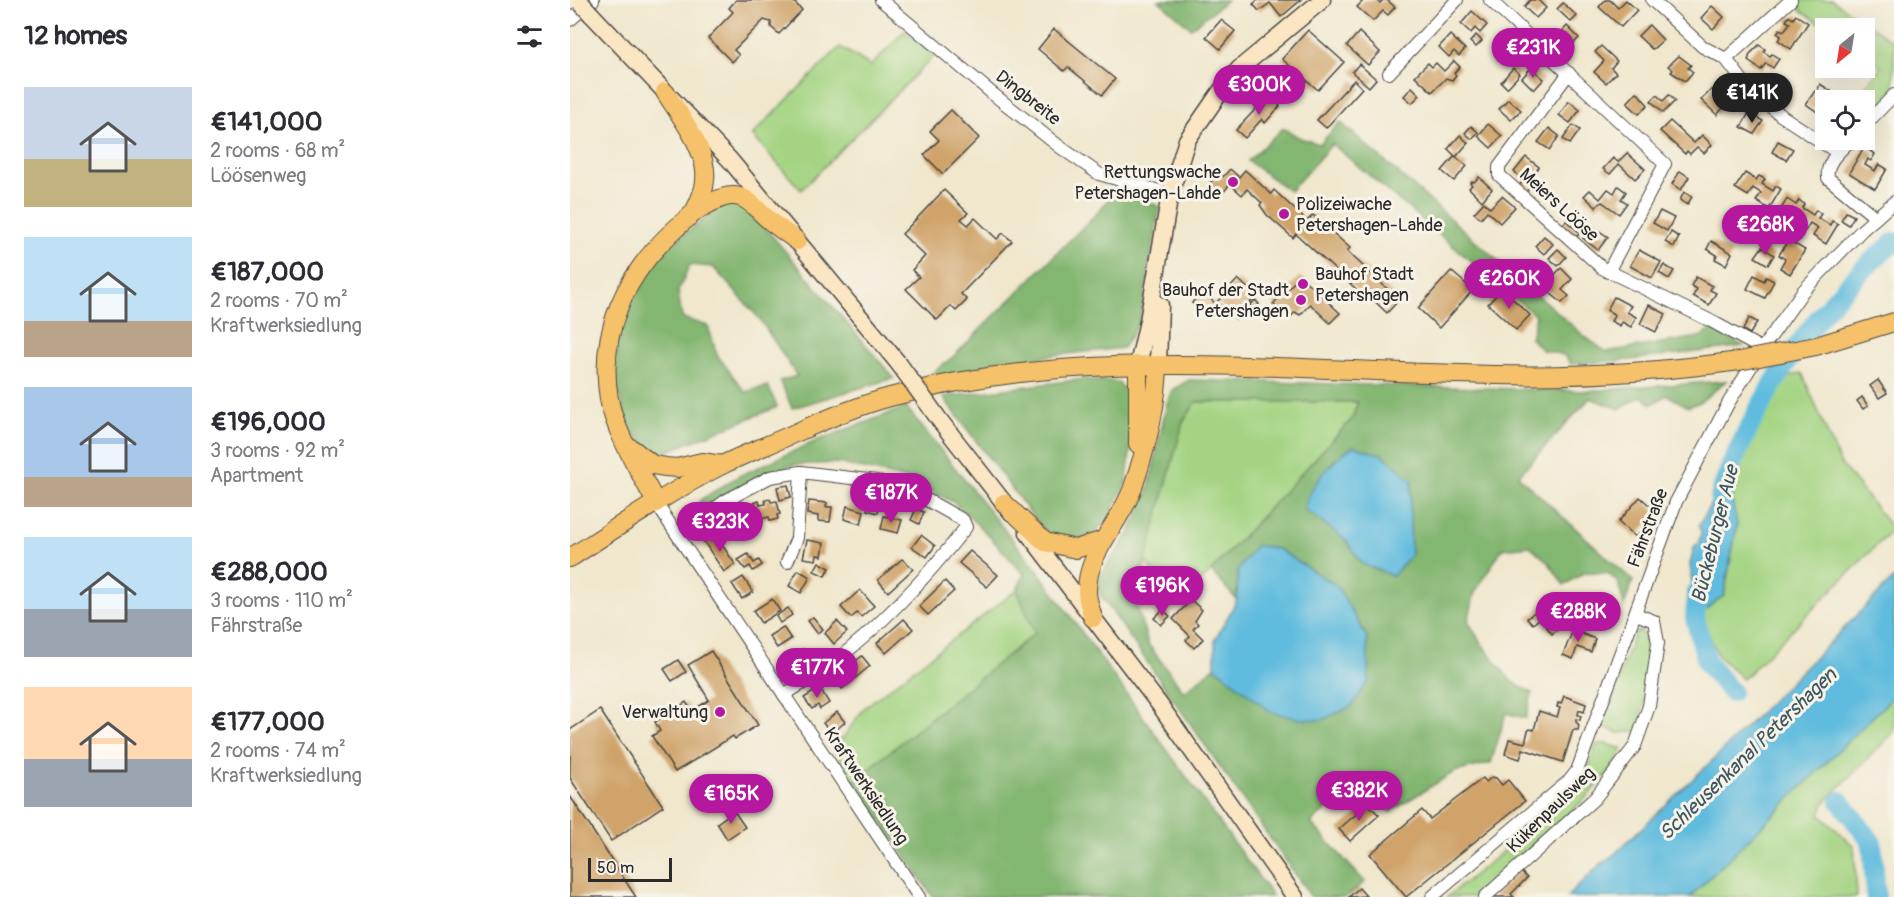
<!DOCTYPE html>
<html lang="en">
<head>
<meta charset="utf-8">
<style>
	:root { --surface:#fff; --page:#f2f2f3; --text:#2b2b33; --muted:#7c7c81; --accent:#b5179e }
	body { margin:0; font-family:Pangolin,sans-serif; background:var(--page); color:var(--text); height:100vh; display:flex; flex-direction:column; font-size:22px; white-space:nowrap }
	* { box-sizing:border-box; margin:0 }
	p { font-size:20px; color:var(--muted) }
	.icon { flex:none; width:33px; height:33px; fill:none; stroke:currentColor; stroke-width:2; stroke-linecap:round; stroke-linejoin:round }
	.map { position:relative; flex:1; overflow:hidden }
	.details { display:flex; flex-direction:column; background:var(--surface); width:570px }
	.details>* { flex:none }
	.needle { width:39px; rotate:210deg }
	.buttons { position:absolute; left:1245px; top:18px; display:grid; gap:12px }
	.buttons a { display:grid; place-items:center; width:60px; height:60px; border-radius:0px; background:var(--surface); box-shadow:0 6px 24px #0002; font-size:30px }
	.scale { position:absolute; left:18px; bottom:15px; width:84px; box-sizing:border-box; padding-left:6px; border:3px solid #2b2b2b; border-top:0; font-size:16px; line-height:21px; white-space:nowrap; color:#2b2b2b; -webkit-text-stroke:4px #f7f3e8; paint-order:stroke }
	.price { position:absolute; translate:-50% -51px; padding:0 14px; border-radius:21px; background:var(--accent); color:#fff; font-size:20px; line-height:39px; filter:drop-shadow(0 2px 3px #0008) }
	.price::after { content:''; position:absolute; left:50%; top:36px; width:18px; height:14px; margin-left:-9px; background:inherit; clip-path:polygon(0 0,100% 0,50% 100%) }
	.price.on { background:#222; color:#fff }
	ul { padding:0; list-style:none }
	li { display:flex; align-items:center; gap:18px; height:150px; padding:0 24px }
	li span { display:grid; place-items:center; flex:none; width:168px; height:120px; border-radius:0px; color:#555 }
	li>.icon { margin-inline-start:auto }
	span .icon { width:72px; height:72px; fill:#fffc; stroke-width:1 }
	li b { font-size:26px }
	h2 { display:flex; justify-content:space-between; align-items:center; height:72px; padding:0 24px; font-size:26px }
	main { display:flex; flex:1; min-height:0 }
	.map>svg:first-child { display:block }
	.green { fill:#a4d483; stroke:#688057; stroke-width:1.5 }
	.forest { fill:#83b671; stroke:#57704e; stroke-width:1.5; fill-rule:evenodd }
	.water { fill:#60bcde; stroke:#467484; stroke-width:1.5 }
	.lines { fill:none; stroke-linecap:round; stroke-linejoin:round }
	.river { stroke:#60bcde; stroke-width:20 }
	.building { fill:#cfa369 }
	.street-casing { stroke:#494743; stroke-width:14 }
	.secondary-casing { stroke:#494743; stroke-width:19 }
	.primary-casing { stroke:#494743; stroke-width:20 }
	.street { stroke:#fff; stroke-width:12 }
	.secondary { stroke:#fbe6c4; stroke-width:16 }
	.primary { stroke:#f5c16b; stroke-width:18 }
	.secondary-bridge-casing { stroke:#494743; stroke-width:19; stroke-linecap:butt }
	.primary-bridge-casing { stroke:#494743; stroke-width:20; stroke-linecap:butt }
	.secondary-bridge { stroke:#fbe6c4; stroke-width:16 }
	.primary-bridge { stroke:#f5c16b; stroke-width:18 }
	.poi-dot { fill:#b5179e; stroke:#f7f3e8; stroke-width:2 }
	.labels { text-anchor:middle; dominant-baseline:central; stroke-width:6; stroke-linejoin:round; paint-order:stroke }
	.street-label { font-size:18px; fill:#2b2b2b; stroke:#f7f3e8 }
	.poi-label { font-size:18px; fill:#2b2b2b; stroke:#f7f3e8; text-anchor:end }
	.water-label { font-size:20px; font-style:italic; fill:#3b5661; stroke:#f7f3e8 }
</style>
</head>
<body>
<main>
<section class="details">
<h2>12 homes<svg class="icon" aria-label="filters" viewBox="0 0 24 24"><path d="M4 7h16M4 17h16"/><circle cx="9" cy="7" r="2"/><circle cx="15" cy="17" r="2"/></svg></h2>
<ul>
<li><span style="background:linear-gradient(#c9d6e8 60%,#c2b280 0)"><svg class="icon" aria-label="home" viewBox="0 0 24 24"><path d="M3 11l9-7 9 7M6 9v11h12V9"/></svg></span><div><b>€141,000</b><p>2 rooms · 68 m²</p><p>Löösenweg</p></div></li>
<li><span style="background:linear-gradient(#bfe0f5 70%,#b9a48a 0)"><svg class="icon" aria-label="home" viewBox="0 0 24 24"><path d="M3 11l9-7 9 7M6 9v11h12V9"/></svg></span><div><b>€187,000</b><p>2 rooms · 70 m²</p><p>Kraftwerksiedlung</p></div></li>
<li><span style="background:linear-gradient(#a9c7e8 75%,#b9a48a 0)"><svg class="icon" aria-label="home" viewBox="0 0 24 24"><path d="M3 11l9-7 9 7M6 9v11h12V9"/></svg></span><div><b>€196,000</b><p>3 rooms · 92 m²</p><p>Apartment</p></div></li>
<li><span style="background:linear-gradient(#bfe0f5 60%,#9aa5b1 0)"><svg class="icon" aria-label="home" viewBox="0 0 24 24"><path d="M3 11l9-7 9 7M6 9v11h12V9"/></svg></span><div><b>€288,000</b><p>3 rooms · 110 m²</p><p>Fährstraße</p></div></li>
<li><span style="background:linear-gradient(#ffd9b3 60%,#9aa5b1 0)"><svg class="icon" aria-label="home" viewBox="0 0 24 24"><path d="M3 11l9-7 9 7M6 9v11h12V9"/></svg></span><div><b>€177,000</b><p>2 rooms · 74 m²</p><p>Kraftwerksiedlung</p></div></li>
</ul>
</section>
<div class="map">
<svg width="1324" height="897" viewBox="0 0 1324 897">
	<rect width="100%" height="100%" fill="#f7f3e8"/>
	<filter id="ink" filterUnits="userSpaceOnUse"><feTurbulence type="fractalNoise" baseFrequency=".0167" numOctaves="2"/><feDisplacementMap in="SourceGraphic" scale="12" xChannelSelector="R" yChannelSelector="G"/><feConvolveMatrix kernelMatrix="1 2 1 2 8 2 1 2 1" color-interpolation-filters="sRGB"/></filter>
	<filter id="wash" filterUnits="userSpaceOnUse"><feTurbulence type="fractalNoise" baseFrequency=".008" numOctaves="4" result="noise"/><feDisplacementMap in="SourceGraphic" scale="24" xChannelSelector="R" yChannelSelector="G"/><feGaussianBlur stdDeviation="1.35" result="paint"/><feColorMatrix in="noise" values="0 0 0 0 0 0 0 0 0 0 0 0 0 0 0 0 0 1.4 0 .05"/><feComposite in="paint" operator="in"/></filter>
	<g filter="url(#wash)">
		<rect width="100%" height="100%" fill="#f0e7cd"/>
		<g class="green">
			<polygon points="1227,0 1262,0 1324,42 1324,90 1303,112 1295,106 1294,100 1285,99 1311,67 1295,55 1294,28 1257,28 1222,4"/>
			<polygon points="334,31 364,56 231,190 182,135 270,47 301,66"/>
			<polygon points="1232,373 1270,463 1323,529 1173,679 1148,656 1130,613 1154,595 1167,525 1159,487 1172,449 1211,379"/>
			<polygon points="626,402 788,402 782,419 641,571 621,591 603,594 575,561 613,422"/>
			<polygon points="447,590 465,633 284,781 264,750 295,707"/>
			<path d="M1071,631C1084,657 1075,703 1067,731L1049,733L1031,726L1065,632Z"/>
			<polygon points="1324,696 1324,732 1254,803 1250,815 1284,846 1287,897 1120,897"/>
			<polygon points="1027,744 1037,744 1053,749 1042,768 1018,796 907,897 877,897 1009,790"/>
		</g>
		<g class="forest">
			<polygon points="588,0 657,0 621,28"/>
			<polygon points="770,122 1013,335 1036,352 1129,337 1144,329 1174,346 1059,360 1001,364 994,355 972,350 961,338 966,316 762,144 720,191 678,161 713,128 730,138 750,144"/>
			<polygon points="548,188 590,207 570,321 553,348 477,356 360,378 360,375 385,355 527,213"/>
			<polygon points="162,203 179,209 324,378 222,408 210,381 227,376 189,318 143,267 120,265 108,291 112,318 138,326 147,355 175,392 198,386 207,407 86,456 71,444 57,423 45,379 48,331 71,277 97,247 153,205"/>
			<polygon points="513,379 547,382 557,391 564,401 564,417 557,480 541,514 523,535 504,542 482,538 464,518 373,397"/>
			<path d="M619,380L1016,391L1156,381L1130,402L1118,407L1097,395L1082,404L1071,396L1050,409L1020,398L948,476L1063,581L1054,606L1048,582L1037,573L1015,572L994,585L979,563L960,546L932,549L905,592L898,621L911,643L941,681L962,693L956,718L936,713L921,763L884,772L820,812L792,777L741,823L795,882L776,897H741L529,593L527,580L559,534L578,491L597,403L602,390ZM626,402H788L782,419L641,571L667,600L668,570L702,712L645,667L614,692L578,644L565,600L613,422ZM765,459L842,480L840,510L792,564L776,540L738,496Z"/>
			<polygon points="336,407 467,570 703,897 363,897 284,781 465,633 447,590 454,574 418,535 385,503 337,479 268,463 221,465 168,487 123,515 130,500 169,476 246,441"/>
		</g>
		<g class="water">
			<path d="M783,446L813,455L842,480L840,510L841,555L823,576L792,564L776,540L734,509C741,483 762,461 783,446Z"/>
			<polygon points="1150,473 1157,474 1167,525 1154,595 1125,618 1121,608 1122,584 1120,564 1124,548 1129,542 1131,532 1129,526 1143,499"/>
			<polygon points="686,545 708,549 767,586 797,637 799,681 781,707 752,720 730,719 701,712 645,667 645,640 667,600 668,570"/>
			<polygon points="1324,578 1324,696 1120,897 997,897 1033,862 1037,861 1147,756"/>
		</g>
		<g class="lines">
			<g class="river">
				<path d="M1150,499C1155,477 1165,457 1175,436C1211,362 1260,294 1324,242"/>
				<polyline points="1127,592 1125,618 1137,663 1161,692"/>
				<polyline points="1270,801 1302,843 1306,897"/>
			</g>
		</g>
		<g id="blocks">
			<g class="building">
				<polygon points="166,0 222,0 232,10 209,34 201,27 201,22 194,20 164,50 169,55 162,62 138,38 163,12 159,8"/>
				<polygon points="688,0 731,0 711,17 700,3 689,11 683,4"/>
				<polygon points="794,0 807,0 810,3 813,0 817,0 825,7 818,15 813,11 803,21 787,7"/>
				<polygon points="960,0 968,0 976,8 966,18 954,7"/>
				<polygon points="1035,0 1040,0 1048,8 1056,0 1067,10 1051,27 1029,7"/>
				<polygon points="993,3 1007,16 1001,22 987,9"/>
				<polygon points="1142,6 1154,17 1143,29 1131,18"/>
				<polygon points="902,11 917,25 910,33 905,28 901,33 891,24"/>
				<polygon points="1226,15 1238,23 1221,49 1208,40 1211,36 1207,33 1210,29 1214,31 1220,23 1216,21 1219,16 1223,19"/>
				<polygon points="651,20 665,31 650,49 636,37"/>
				<polygon points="1079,25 1093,40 1084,48 1082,49 1068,36"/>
				<polygon points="997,26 1009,38 999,48 987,37"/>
				<polygon points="484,29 545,79 532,95 498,67 494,71 468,49"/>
				<polygon points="738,30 774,62 748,90 712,59"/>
				<polygon points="789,32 810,52 798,65 777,46"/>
				<polygon points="880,35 895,49 889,56 884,51 879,57 869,47"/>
				<polygon points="906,35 912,41 906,47 900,42"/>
				<polygon points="1189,45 1195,49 1194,52 1200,56 1202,54 1209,59 1203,68 1196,63 1191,70 1178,61 1180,54"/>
				<polygon points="1031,46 1047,61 1041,68 1046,73 1036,83 1024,72 1034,61 1025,52"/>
				<polygon points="1109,56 1121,65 1118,68 1123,72 1115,81 1101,72 1103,70 1098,66"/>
				<polygon points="884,61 890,67 884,73 886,75 882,80 876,78 862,92 845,76 858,63 862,67 866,63 874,71"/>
				<polygon points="789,64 806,79 799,87 782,72"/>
				<polygon points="943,68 950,74 937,88 931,82"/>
				<polygon points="961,68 974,79 964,90 952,78"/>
				<polygon points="784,80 792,88 756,128 747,120"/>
				<polygon points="1250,84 1261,91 1256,98 1260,100 1256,100 1256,118 1236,104 1245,91 1247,92"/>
				<polygon points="842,87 850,95 842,103 834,96"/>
				<polygon points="1142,89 1153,98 1152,99 1157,103 1147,115 1131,100"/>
				<polygon points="1067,92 1078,105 1069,114 1057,103"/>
				<polygon points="1087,95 1093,101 1099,95 1105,101 1093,113 1081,101"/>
				<polygon points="698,96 710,106 695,123 692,119 675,138 666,130"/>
				<polygon points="938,99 951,110 941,120 929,109"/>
				<polygon points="999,101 1010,110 1000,123 989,115"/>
				<polygon points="381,110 409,138 373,174 354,155 369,140 360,131"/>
				<polygon points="1179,113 1193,121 1184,134 1171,127"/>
				<polygon points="1100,121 1124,143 1132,135 1142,145 1134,153 1127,147 1120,154 1117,151 1115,154 1090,131"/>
				<polygon points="918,124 932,136 921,148 908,136"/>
				<polygon points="1003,125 1010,130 1000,144 993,139"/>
				<polygon points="901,126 908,132 902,139 895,133"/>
				<polygon points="979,128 989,136 980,150 968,142"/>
				<polygon points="890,135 898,143 886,157 897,166 884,181 872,171 885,156 878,149"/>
				<polygon points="1208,141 1223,149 1216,160 1202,152"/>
				<polygon points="1294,147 1305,154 1301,161 1298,159 1295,165 1305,171 1309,164 1317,169 1305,189 1279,173"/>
				<polygon points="1057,153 1075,169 1065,179 1049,164 1040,174 1033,169 1043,158 1048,162"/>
				<polygon points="956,157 969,167 964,175 960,172 954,180 944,172"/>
				<polygon points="660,169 669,177 675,170 701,194 704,190 737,221 743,215 780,248 777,251 829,300 817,313 796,293 794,296 785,288 726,234 723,238 697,215 690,205 692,203 677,189 672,195 660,184 652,194 640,183 649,173 653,177"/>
				<polygon points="1110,171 1119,177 1111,190 1102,184"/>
				<polygon points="1175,173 1186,180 1189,176 1195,179 1192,184 1203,191 1206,186 1211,189 1199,209 1186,201 1191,193 1183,188 1178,196 1165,188"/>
				<polygon points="909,177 922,189 912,201 899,188 902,185 900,183 902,181 904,182"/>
				<polygon points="954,180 961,186 956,192 949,186"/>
				<polygon points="1048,186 1056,192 1051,199 1057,203 1049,214 1032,202 1026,207 1014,196 1020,190 1030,199 1038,189 1044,193"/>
				<polygon points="374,190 398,213 391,219 398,225 405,218 427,239 433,233 442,241 391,294 397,300 386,311 381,306 367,320 336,289 349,277 342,270 355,256 332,234"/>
				<polygon points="1114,192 1122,197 1117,205 1110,200"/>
				<polygon points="932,196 945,207 930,223 917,211 911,218 904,213 914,202 920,208"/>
				<polygon points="1217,199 1226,205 1229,200 1234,204 1232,208 1243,215 1246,210 1251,214 1248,218 1260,225 1262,221 1268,224 1256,244 1243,236 1248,228 1240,223 1235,231 1208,214"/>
				<polygon points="1090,211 1104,218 1097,231 1083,223"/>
				<polygon points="1276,212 1284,216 1279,225 1271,220"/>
				<polygon points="996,221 1010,233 1005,238 992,225"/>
				<polygon points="1022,226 1038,237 1028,250 1013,238"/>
				<polygon points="1101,232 1109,237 1104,247 1095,242"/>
				<polygon points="974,236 983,244 974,254 965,246"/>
				<polygon points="1218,240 1235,250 1220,274 1210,268 1215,259 1209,255"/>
				<polygon points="1141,241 1162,253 1156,265 1145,259 1147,255 1137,249"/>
				<polygon points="1192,247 1204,255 1198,265 1185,257"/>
				<polygon points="988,249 996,257 988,266 979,258"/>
				<polygon points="1069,250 1091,262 1082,278 1060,266"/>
				<polygon points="1094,265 1104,271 1099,279 1089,273"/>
				<polygon points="991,268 1002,279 992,290 999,296 992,303 973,287"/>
				<polygon points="881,271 903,290 869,328 848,308"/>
				<polygon points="1184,275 1194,281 1196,277 1204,281 1195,298 1177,289"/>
				<polygon points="730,276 770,313 760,323 740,304 730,315 725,312 719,319 703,304"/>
				<polygon points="1126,277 1142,286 1140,290 1146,293 1139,305 1123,296 1127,289 1121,286"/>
				<polygon points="668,279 686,296 666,319 647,302"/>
				<polygon points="932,289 960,315 946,330 918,304"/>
				<polygon points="632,291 648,306 638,318 622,303"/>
				<polygon points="1044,297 1061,306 1057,312 1066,317 1061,327 1052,322 1050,326 1041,321 1045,315 1037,310"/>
				<polygon points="685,300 689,304 676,318 672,314"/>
				<polygon points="1079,305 1096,314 1086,332 1070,324"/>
				<polygon points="1179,318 1187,322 1180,334 1173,330"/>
				<polygon points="1308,380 1317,393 1309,398 1300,386"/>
				<polygon points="1292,397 1298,406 1293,409 1287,401"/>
				<polygon points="218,485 221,497 210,500 207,487"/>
				<polygon points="1070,497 1087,512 1066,537 1048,522"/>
				<polygon points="200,499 201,502 207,501 210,514 207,515 208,519 200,521 199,517 186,520 182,503 189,501 190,505 196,504 195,500"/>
				<polygon points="300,500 310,502 308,513 297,510"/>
				<polygon points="239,501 257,503 256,507 262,507 260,522 248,521 248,516 237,514"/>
				<polygon points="177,506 183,513 185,521 174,529 164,516"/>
				<polygon points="277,506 294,511 291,524 274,519"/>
				<polygon points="346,509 354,512 349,524 341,520"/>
				<polygon points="314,516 332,520 328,533 311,529"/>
				<polygon points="145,534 165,564 154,572 134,542"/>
				<polygon points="351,535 365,546 357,557 342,547"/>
				<polygon points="237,540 254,543 252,556 247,555 246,560 233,558"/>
				<polygon points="400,551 428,575 417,587 389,563"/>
				<polygon points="178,554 184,563 189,560 192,565 183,571 180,566 175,569 168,560"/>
				<polygon points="332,559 343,569 318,592 308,580"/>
				<polygon points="249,562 260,568 255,576 244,571"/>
				<polygon points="228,570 240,577 231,593 219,586"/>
				<polygon points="173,577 183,592 172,599 162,584"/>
				<polygon points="375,581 384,591 358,615 349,606"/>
				<polygon points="290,590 304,606 291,617 287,613 281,618 271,607"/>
				<polygon points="202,599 210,611 191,623 183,611"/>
				<polygon points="981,599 991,612 987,615 994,624 982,634 970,618 963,624 957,618"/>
				<polygon points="621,600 632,610 625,621 628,624 623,629 633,639 624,648 616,640 620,636 603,619"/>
				<polygon points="218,608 222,615 210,623 206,616"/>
				<polygon points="593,610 600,616 591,625 584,618"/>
				<polygon points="243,617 253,629 247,633 238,621"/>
				<polygon points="334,619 343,629 316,653 307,643"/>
				<polygon points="267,621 277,632 264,644 255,633"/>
				<polygon points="213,627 221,639 207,648 199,636"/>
				<polygon points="1004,627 1011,629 1010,633 1025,639 1021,652 1007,647 1003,659 993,655"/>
				<polygon points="233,649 241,661 223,673 215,661"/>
				<polygon points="141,651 188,725 165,739 163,736 105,772 82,736 90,731 85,722 116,702 122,711 139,700 118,665"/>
				<polygon points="292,656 300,666 272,689 264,678"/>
				<polygon points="108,660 116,672 102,681 94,669"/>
				<polygon points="250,688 259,703 250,709 248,705 242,709 234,698"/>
				<polygon points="994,696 1016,704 1014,712 1009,710 1008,715 1011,716 1010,720 1006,719 1006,722 1009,725 1008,730 1003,730 993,762 953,749 950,759 935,754 939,739 955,743 958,731 960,729 964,730 969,711 987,717 990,708 987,707 988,703 991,704"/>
				<polygon points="30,710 93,806 41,841 0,778 0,730"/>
				<polygon points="267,712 275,722 266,730 271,736 266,739 253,723"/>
				<polygon points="922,777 926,778 932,785 938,780 955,801 836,897 800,854 852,810 860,819 913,778 916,782"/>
				<polygon points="0,796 62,891 66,897 0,897"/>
				<polygon points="798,804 809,815 780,841 769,829"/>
				<polygon points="164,811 175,827 157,839 147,823"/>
				<polygon points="950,871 957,878 941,894 944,897 923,897"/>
				<polygon points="789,888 796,896 779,897"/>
			</g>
		</g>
	</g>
	<g filter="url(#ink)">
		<use href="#blocks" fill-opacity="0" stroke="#494743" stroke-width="1.5"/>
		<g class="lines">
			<defs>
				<g id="street">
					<polyline points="311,0 423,94 490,147 529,174 600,194"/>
					<polyline points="920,0 1095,164 1038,272"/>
					<polyline points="1082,0 1133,47 1156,59 1178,88 1212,116 1268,153"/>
					<polyline points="0,20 23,0"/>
					<polyline points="1156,59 1221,0"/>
					<polyline points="819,73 887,0"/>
					<polyline points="999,73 929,167 929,175 1032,268 1141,321 1192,349"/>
					<polyline points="1294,126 1324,95"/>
					<path d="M1281,140C1271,150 1255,162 1258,178L1306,218"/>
					<polyline points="86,503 349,897"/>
					<polyline points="124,524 155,501 200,477 231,472"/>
					<path d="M214,695C229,685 246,676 260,665C311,626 357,577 396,527L393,520L346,494L306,481L231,472L227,538L217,562"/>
					<polyline points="862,897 1000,780 1007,771 1106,502 1159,402 1192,349 1233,291 1292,230 1324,202"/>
					<polyline points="915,897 1025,798 1065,746 1079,706 1088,643 1084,621 1066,614"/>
				</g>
				<g id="secondary">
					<polyline points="22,15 160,160 329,364"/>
					<polyline points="568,365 578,321 600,194 617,140 651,91 669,69 752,0"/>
					<polyline points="588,365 590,305"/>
					<polyline points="371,422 442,513"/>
					<polyline points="458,533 589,704 725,897"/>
				</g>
				<g id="primary">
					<path d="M95,92C110,116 139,152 135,181C134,193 129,202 124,212"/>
					<polyline points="1246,346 1324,322"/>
					<polyline points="568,444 568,365"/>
					<polyline points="61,448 83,465 96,467 107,468 132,462 152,465"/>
					<path d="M86,503C70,471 45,433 39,399C28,333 55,275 103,231C112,223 121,214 131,208C143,202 156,193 170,197C181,200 189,212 198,219C207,227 218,234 227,241"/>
					<polyline points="434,503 475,542 506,549 533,540"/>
					<path d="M0,558C49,526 98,493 150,466C174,454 199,445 223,434C254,420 287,406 320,397C518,344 724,372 926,375C1006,377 1089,372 1169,361"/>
					<path d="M523,618C521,609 517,600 517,591C517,552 549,525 562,490C576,450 587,408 588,365"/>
				</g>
			</defs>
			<use href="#street" class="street-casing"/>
			<use href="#secondary" class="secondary-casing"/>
			<use href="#primary" class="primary-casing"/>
			<use href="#street" class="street"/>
			<use href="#secondary" class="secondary"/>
			<use href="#primary" class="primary"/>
			<defs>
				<g id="secondary-bridge">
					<polyline points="11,3 22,15"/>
					<polyline points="329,364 371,422"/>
				</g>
				<polyline id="primary-bridge" points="1169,361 1246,346"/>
			</defs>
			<use href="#secondary-bridge" class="secondary-bridge-casing"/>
			<use href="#primary-bridge" class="primary-bridge-casing"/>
			<use href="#secondary-bridge" class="secondary-bridge"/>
			<use href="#primary-bridge" class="primary-bridge"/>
		</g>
	</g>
	<g class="poi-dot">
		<circle cx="663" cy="182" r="6"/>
		<circle cx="714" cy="214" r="6"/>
		<circle cx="733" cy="284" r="6"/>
		<circle cx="731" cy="300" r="6"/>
		<circle cx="150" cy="712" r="6"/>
	</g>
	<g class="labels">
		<g class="street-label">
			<text transform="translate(458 98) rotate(38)">Dingbreite</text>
			<text transform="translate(989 205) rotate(42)">Meiers Lööse</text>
			<text transform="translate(1078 528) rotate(-69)">Fährstraße</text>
			<text transform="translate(296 786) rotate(56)">Kraftwerksiedlung</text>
			<text transform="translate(981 810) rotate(-44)">Kükenpaulsweg</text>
		</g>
		<g class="poi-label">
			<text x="651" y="172">Rettungswache<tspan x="651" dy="21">Petershagen-Lahde</tspan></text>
			<text x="726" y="204" text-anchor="start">Polizeiwache<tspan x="726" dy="21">Petershagen-Lahde</tspan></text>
			<text x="745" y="274" text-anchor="start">Bauhof Stadt<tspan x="745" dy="21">Petershagen</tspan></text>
			<text x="719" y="290">Bauhof der Stadt<tspan x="719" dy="21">Petershagen</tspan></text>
			<text x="138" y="712">Verwaltung</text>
		</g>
		<g class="water-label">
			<text transform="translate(1145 534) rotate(-76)">Bückeburger Aue</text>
			<text transform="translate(1178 754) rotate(-44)">Schleusenkanal Petershagen</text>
		</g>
	</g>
</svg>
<div class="buttons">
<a><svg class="needle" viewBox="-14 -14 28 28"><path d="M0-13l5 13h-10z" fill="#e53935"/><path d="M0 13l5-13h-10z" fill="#7c7c81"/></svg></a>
<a><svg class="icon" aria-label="locate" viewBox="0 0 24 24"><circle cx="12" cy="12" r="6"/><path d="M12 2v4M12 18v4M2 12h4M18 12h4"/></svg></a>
</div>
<div class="scale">50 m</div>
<b class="price" style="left:963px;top:79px">€231K</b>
<b class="price" style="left:689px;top:116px">€300K</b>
<b class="price on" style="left:1182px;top:124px">€141K</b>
<b class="price" style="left:1195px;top:256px">€268K</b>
<b class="price" style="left:939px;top:310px">€260K</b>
<b class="price" style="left:321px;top:524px">€187K</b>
<b class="price" style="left:150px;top:553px">€323K</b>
<b class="price" style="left:592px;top:617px">€196K</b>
<b class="price" style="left:1008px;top:643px">€288K</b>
<b class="price" style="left:247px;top:699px">€177K</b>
<b class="price" style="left:789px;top:822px">€382K</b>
<b class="price" style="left:161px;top:825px">€165K</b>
</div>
</main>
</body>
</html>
